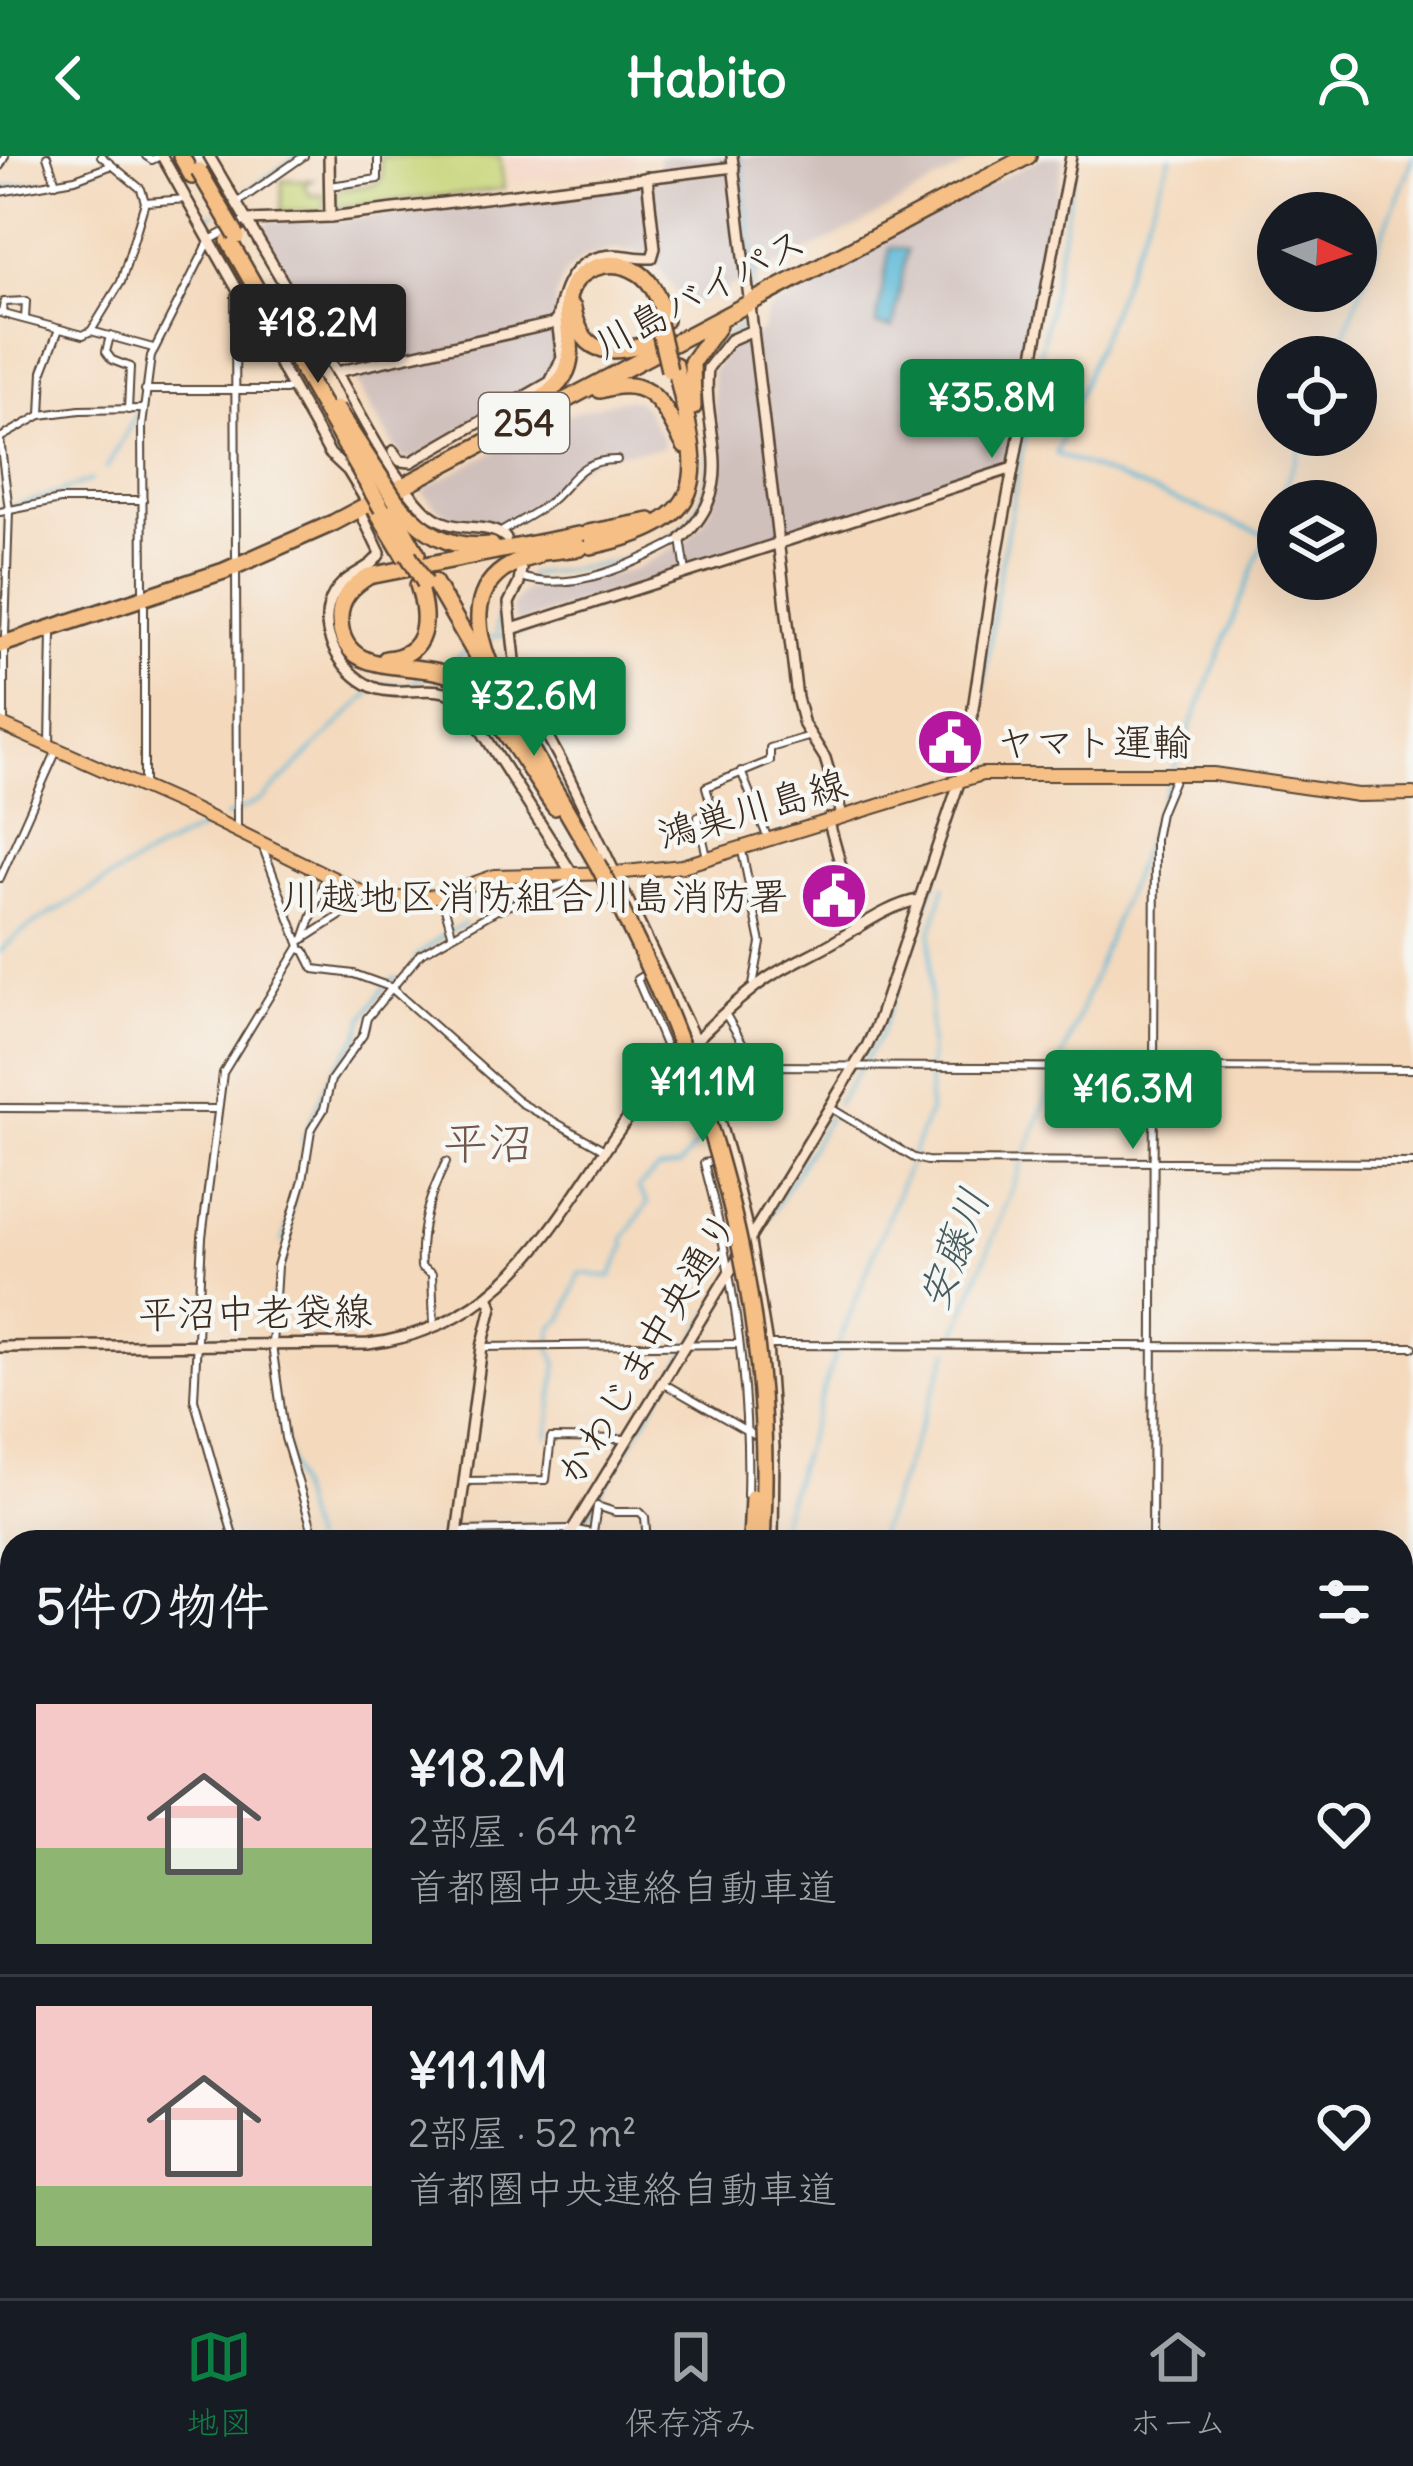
<!DOCTYPE html>
<html lang="ja">
<head>
<meta charset="utf-8">
<style>
	:root { --surface:#171b24; --page:#20242c; --text:#f1f3f6; --muted:#9ea1a6; --line:#363941; --accent:#0b8043 }
	body { margin:0; font-family:Delius,"Klee One",sans-serif; background:var(--page); color:var(--text); height:100vh; display:flex; flex-direction:column; font-size:45px; white-space:nowrap }
	* { box-sizing:border-box; margin:0 }
	p { font-size:39px; color:var(--muted) }
	.icon { flex:none; width:66px; height:66px; fill:none; stroke:currentColor; stroke-width:2; stroke-linecap:round; stroke-linejoin:round }
	.map { position:relative; flex:1; overflow:hidden }
	.panel { position:absolute; left:0px; top:1374px; width:1413px; height:768px; display:flex; flex-direction:column; background:var(--surface); border-radius:36px 36px 0 0; box-shadow:0 12px 48px #0002 }
	.panel>* { flex:none }
	.needle { width:78px; rotate:93deg }
	.controls { position:absolute; left:1257px; top:36px; display:grid; gap:24px }
	.controls a { display:grid; place-items:center; width:120px; height:120px; border-radius:50%; background:var(--surface); box-shadow:0 12px 48px #0002; font-size:60px }
	.price { position:absolute; translate:-50% -102px; padding:0 27px; border-radius:12px; background:var(--accent); color:#fff; font-size:39px; line-height:78px; filter:drop-shadow(0 3px 6px #0008) }
	.price::after { content:''; position:absolute; left:50%; top:72px; width:36px; height:27px; margin-left:-18px; background:inherit; clip-path:polygon(0 0,100% 0,50% 100%) }
	.price.current { background:#222; color:#fff }
	ul { padding:0; list-style:none }
	li { display:flex; align-items:center; gap:36px; height:300px; padding:0 36px }
	li+li { border-top:3px solid var(--line) }
	li span { display:grid; place-items:center; flex:none; width:336px; height:240px; border-radius:0px; color:#555 }
	li>.icon { margin-inline-start:auto }
	span .icon { width:144px; height:144px; fill:#fffc; stroke-width:1 }
	li b { font-size:51px }
	h2 { display:flex; justify-content:space-between; align-items:center; height:144px; padding:0 36px; font-size:51px }
	header { display:flex; justify-content:space-between; align-items:center; height:156px; padding:0 36px; background:var(--accent); color:#fff; font-size:54px; font-weight:700 }
	.tab-bar { display:flex; justify-content:space-around; align-items:center; height:168px; border-top:3px solid var(--line); background:var(--surface); font-size:33px; color:var(--muted) }
	.tab-bar a { display:grid; justify-items:center; gap:6px }
	.tab-bar .current { color:var(--accent) }
	.map>svg:first-child { display:block }
	.built { fill:#f4d3c1 }
	.industrial { fill:#d0c0bc }
	.green { fill:#c6d476; stroke:#807f4a; stroke-width:3 }
	.water { fill:#59b8d7; stroke:#4a717a; stroke-width:3 }
	.lines { fill:none; stroke-linecap:round; stroke-linejoin:round }
	.stream { stroke:#59b8d7; stroke-width:3 }
	.river { stroke:#59b8d7; stroke-width:9 }
	.secondary-tunnel { stroke:#cfb69c; stroke-width:9; stroke-dasharray:9 4.5; stroke-linecap:butt }
	.street-casing { stroke:#574436; stroke-width:10 }
	.secondary-casing { stroke:#574436; stroke-width:14 }
	.primary-casing { stroke:#574436; stroke-width:16 }
	.highway-casing { stroke:#574436; stroke-width:20 }
	.street { stroke:#fff; stroke-width:6 }
	.secondary { stroke:#fbe5cf; stroke-width:9 }
	.primary { stroke:#f5bf86; stroke-width:12 }
	.highway { stroke:#f5bf86; stroke-width:15 }
	.highway-bridge-casing { stroke:#574436; stroke-width:20; stroke-linecap:butt }
	.highway-bridge { stroke:#f5bf86; stroke-width:15 }
	.labels { text-anchor:middle; dominant-baseline:central; stroke-width:9; stroke-linejoin:round; paint-order:stroke }
	.shield { fill:#f6f6f2; stroke:#73675e; stroke-width:3 }
	.shield-label { font-size:36px; font-weight:bold; fill:#3b2a1e }
	.street-label { font-size:39px; fill:#3b2a1e; stroke:#f6f6f2 }
	.poi-label { font-size:39px; fill:#3b2a1e; stroke:#f6f6f2; text-anchor:start }
	.water-label { font-size:42px; font-style:italic; fill:#465c5f; stroke:#f6f6f2 }
	.quarter-label { font-size:45px; fill:#725649; stroke:#f6f6f2 }
</style>
</head>
<body>
<header><svg class="icon" aria-label="back" viewBox="0 0 24 24"><path d="M15 5l-7 7 7 7"/></svg>Habito<svg class="icon" aria-label="person" viewBox="0 0 24 24"><circle cx="12" cy="8" r="4"/><path d="M4 21q1-7 8-7t8 7"/></svg></header>
<div class="map">
<svg width="1413" height="2142" viewBox="0 0 1413 2142">
	<rect width="100%" height="100%" fill="#f6f6f2"/>
	<filter id="ink" filterUnits="userSpaceOnUse"><feTurbulence type="fractalNoise" baseFrequency=".00833" numOctaves="2"/><feDisplacementMap in="SourceGraphic" scale="24" xChannelSelector="R" yChannelSelector="G"/><feConvolveMatrix kernelMatrix="1 2 1 2 8 2 1 2 1" color-interpolation-filters="sRGB"/></filter>
	<filter id="wash" filterUnits="userSpaceOnUse"><feTurbulence type="fractalNoise" baseFrequency=".004" numOctaves="4" result="noise"/><feDisplacementMap in="SourceGraphic" scale="48" xChannelSelector="R" yChannelSelector="G"/><feGaussianBlur stdDeviation="2.7" result="paint"/><feColorMatrix in="noise" values="0 0 0 0 0 0 0 0 0 0 0 0 0 0 0 0 0 1.4 0 .05"/><feComposite in="paint" operator="in"/></filter>
	<g filter="url(#wash)">
		<rect width="100%" height="100%" fill="#f4d9bc"/>
		<g class="built">
			<polygon points="507,0 635,0 637,12 510,27"/>
			<polygon points="35,2130 109,2130 107,2142 29,2142"/>
		</g>
		<g class="industrial">
			<polygon points="659,0 981,0 858,70 688,152 655,107 639,96 616,93 582,102 564,119 555,142 558,196 551,218 414,303 403,303 396,294 346,209 337,204 263,78 269,65 336,65 661,25"/>
			<polygon points="1044,0 1060,0 1063,4 1009,300 1001,309 519,467 514,462 512,451 524,434 634,414 686,385 702,367 711,352 719,323 712,215 728,193 762,175 768,155 863,94"/>
			<polygon points="624,243 636,244 645,251 664,286 663,292 603,298 565,318 545,342 503,367 456,363 437,352 423,337 425,332 561,260"/>
		</g>
		<g class="green">
			<polygon points="380,0 500,0 504,33 335,51 335,35 376,28 382,22"/>
			<polygon points="282,24 312,24 305,29 310,39 324,39 324,54 281,55"/>
		</g>
		<polygon class="water" points="890,91 907,94 893,172 876,169"/>
		<g class="lines">
			<g class="stream">
				<polyline points="740,0 756,117 752,134"/>
				<polyline points="1171,0 1056,298 1266,379"/>
				<polyline points="67,22 98,11 101,5"/>
				<polyline points="0,32 40,26"/>
				<polyline points="242,39 297,0"/>
				<polyline points="208,70 209,61 215,57"/>
				<polyline points="1335,201 1413,0"/>
				<path d="M703,235C699,203 715,186 742,170L746,155"/>
				<polyline points="106,313 137,258 152,187 204,87"/>
				<polyline points="1279,345 1305,279"/>
				<polyline points="8,351 53,339 91,324"/>
				<path d="M528,419C610,408 709,405 710,298"/>
				<path d="M497,476C498,455 497,442 515,427"/>
				<polyline points="491,481 510,479 641,436"/>
				<polyline points="444,509 467,495"/>
				<polyline points="378,529 408,529 426,520"/>
				<polyline points="974,605 999,420 1076,6"/>
				<polyline points="1174,613 1278,349"/>
				<polyline points="226,661 263,643 371,536"/>
				<polyline points="479,761 500,748 530,738"/>
				<path d="M0,796C21,772 51,758 78,742C122,715 165,688 212,668"/>
				<polyline points="414,802 446,777 465,768"/>
				<polyline points="837,948 881,878 949,686"/>
				<polyline points="723,957 735,942"/>
				<polyline points="283,1086 306,988 303,983 330,919 359,879 364,861 388,826 396,822"/>
				<polyline points="754,1087 829,961"/>
				<polyline points="270,1173 272,1141"/>
				<polyline points="694,1184 727,1131"/>
				<polyline points="953,1185 1170,623"/>
				<polyline points="671,1220 689,1192"/>
				<polyline points="280,1266 311,1386"/>
				<polyline points="548,1281 557,1208 551,1193 552,1171 563,1163 580,1117 611,1121 626,1089 623,1084 648,1047 638,1033 640,1030 657,1014 679,1010 705,978"/>
				<polyline points="778,1384 779,1371 837,1192 929,956 931,776 945,730"/>
				<polyline points="572,1386 667,1228"/>
				<polyline points="876,1386 949,1194"/>
				<polyline points="1401,1674 1408,1672 1401,1686"/>
				<polyline points="1385,2130 1407,2142"/>
				<polyline points="31,2142 36,2130"/>
				<polyline points="1046,2142 1046,2130"/>
			</g>
			<polyline class="river" points="0,1863 12,1868"/>
		</g>
	</g>
	<g filter="url(#ink)">
		<g class="lines">
			<polyline class="secondary-tunnel" points="391,394 432,364"/>
			<defs>
				<g id="street">
					<polyline points="47,0 56,27"/>
					<polyline points="146,0 152,4 160,0"/>
					<polyline points="0,10 5,0"/>
					<polyline points="330,30 378,23 378,0"/>
					<polyline points="0,36 75,23 110,10"/>
					<polyline points="145,46 187,43"/>
					<polyline points="238,46 304,0"/>
					<polyline points="0,157 83,179 91,175 121,126 145,46 141,33 101,0"/>
					<polyline points="2,157 4,146 26,145 25,163"/>
					<polyline points="91,175 153,192"/>
					<polyline points="110,180 106,196 112,204 130,211 128,254"/>
					<polyline points="145,234 285,234 293,231"/>
					<polyline points="41,259 43,215 59,173"/>
					<polyline points="0,282 41,259 80,254 143,253"/>
					<polyline points="0,284 9,354 5,479"/>
					<polyline points="0,356 60,344 143,344"/>
					<path d="M501,376C515,367 531,360 544,350C572,331 574,303 617,304"/>
					<path d="M521,421C573,438 636,407 681,383L686,416"/>
					<polyline points="143,434 142,270 151,200 210,84 247,64"/>
					<polyline points="4,492 4,568"/>
					<polyline points="50,589 52,476"/>
					<polyline points="741,615 768,683"/>
					<polyline points="144,630 144,445"/>
					<polyline points="237,671 235,140 239,137"/>
					<polyline points="742,695 761,787 753,829"/>
					<polyline points="707,701 698,661 713,655 706,631 770,605 770,592 811,580"/>
					<polyline points="0,722 57,594"/>
					<polyline points="442,742 452,777"/>
					<polyline points="304,783 325,722"/>
					<polyline points="299,786 368,742"/>
					<polyline points="299,793 305,795 314,813 354,818 390,831 521,947 605,994"/>
					<polyline points="647,817 637,823 673,908"/>
					<polyline points="726,859 764,923 734,940"/>
					<polyline points="757,910 1413,913"/>
					<polyline points="829,951 914,1002 927,1005 1413,1007"/>
					<polyline points="0,952 217,953"/>
					<path d="M714,1005L704,1007C733,1115 750,1229 747,1340"/>
					<path d="M434,1170L432,1118L421,1111C419,1072 429,1041 446,1006"/>
					<polyline points="767,1189 1413,1191"/>
					<polyline points="482,1191 739,1188"/>
					<polyline points="663,1227 761,1283"/>
					<polyline points="464,1325 546,1324 551,1282 627,1283"/>
					<polyline points="457,1375 572,1373 591,1377 593,1386"/>
					<polyline points="593,1377 597,1350 615,1356 640,1356 645,1361 647,1386"/>
					<polyline points="235,1386 194,1243 202,1081 223,917 300,790 262,689"/>
					<polyline points="316,1386 285,1282 272,1189 277,1110 303,1024 311,974 324,953 331,924 363,879 367,862 420,798 497,754 566,727 568,719"/>
					<polyline points="1152,1386 1155,683 1160,657 1175,621"/>
					<polyline points="0,1510 12,1510"/>
					<polyline points="1401,1678 1413,1675"/>
					<polyline points="1401,1851 1413,1852"/>
					<polyline points="1401,1943 1413,1944"/>
					<polyline points="1401,2036 1413,2036"/>
					<polyline points="0,2071 12,2072"/>
					<polyline points="313,2130 345,2142"/>
					<polyline points="714,2130 723,2142"/>
					<polyline points="831,2130 834,2142"/>
					<polyline points="110,2142 113,2130"/>
					<polyline points="183,2142 184,2130"/>
					<polyline points="303,2142 308,2130"/>
					<polyline points="558,2142 564,2130"/>
					<polyline points="1000,2142 1001,2130"/>
					<polyline points="1093,2142 1094,2130"/>
					<polyline points="1235,2142 1236,2130"/>
					<polyline points="1370,2142 1371,2130"/>
				</g>
				<g id="secondary">
					<polyline points="162,0 330,298 348,315 365,343"/>
					<path d="M209,0C252,74 296,148 339,221C365,266 387,314 423,352C451,382 486,363 506,382"/>
					<polyline points="329,0 330,61"/>
					<polyline points="732,0 797,542 804,569 825,602 842,659"/>
					<polyline points="247,64 330,61 734,11"/>
					<path d="M336,216L551,168L557,164C562,130 574,100 614,99C627,99 640,103 652,102L655,92L647,21"/>
					<polyline points="393,295 400,305 411,306 550,226 562,202 557,164"/>
					<path d="M359,353L380,397C371,417 339,416 329,449C319,482 346,523 378,533C406,541 436,525 462,544L573,719"/>
					<path d="M681,383C742,327 701,278 708,212L730,184L753,174"/>
					<polyline points="521,413 519,427 509,447 517,523 564,611 696,886 730,1002 749,1080 767,1189 774,1291 773,1386"/>
					<polyline points="512,473 1013,312"/>
					<polyline points="828,663 858,772"/>
					<path d="M0,1191L368,1188C519,1169 559,1049 642,943C671,907 736,841 774,818C792,807 812,798 830,788C857,773 890,748 919,744"/>
					<polyline points="456,1386 482,1191 492,1151 489,1142"/>
					<polyline points="565,1386 867,890 878,866 964,612 993,421 1071,0"/>
					<polyline points="0,1843 12,1848"/>
					<polyline points="1401,2130 1413,2130"/>
					<polyline points="23,2142 29,2130"/>
					<polyline points="639,2142 640,2130"/>
				</g>
				<polyline id="primary" points="0,568 192,653 361,736 384,742 411,742 438,740 495,720 616,717 682,710 982,618 1213,618 1358,639 1413,638"/>
				<g id="highway">
					<polyline points="181,0 192,20"/>
					<polyline points="229,85 328,259"/>
					<path d="M573,152C583,206 616,197 657,185"/>
					<path d="M600,234C653,217 663,251 685,290"/>
					<polyline points="693,251 692,206 718,170"/>
					<path d="M498,271C519,257 550,242 564,220C585,186 543,133 594,112C609,106 625,108 639,117C654,127 661,147 665,164"/>
					<path d="M396,345C423,376 448,394 491,389"/>
					<polyline points="390,349 417,398"/>
					<polyline points="377,355 404,400"/>
					<polyline points="588,377 650,365"/>
					<path d="M591,390C721,363 698,316 675,209"/>
					<polyline points="524,398 580,392"/>
					<polyline points="434,426 597,707"/>
					<polyline points="0,489 224,415 333,367 1028,0"/>
					<path d="M386,503C429,499 429,463 418,429"/>
					<path d="M489,506C468,456 478,414 536,400"/>
					<path d="M555,651C532,619 489,544 461,525C424,499 342,529 340,464C339,443 352,430 369,420L578,379"/>
					<polyline points="620,2142 621,2130"/>
				</g>
			</defs>
			<use href="#street" class="street-casing"/>
			<use href="#secondary" class="secondary-casing"/>
			<use href="#primary" class="primary-casing"/>
			<use href="#highway" class="highway-casing"/>
			<use href="#street" class="street"/>
			<use href="#secondary" class="secondary"/>
			<use href="#primary" class="primary"/>
			<use href="#highway" class="highway"/>
			<defs>
				<g id="highway-bridge">
					<polyline points="199,15 237,80"/>
					<polyline points="658,167 669,214"/>
					<polyline points="336,253 396,345"/>
					<polyline points="328,259 382,353"/>
					<polyline points="408,399 425,427"/>
					<path d="M597,707C710,916 777,1147 762,1386"/>
					<polyline points="751,1386 753,1341"/>
				</g>
			</defs>
			<use href="#highway-bridge" class="highway-bridge-casing"/>
			<use href="#highway-bridge" class="highway-bridge"/>
		</g>
	</g>
	<defs>
		<symbol id="civic-disc" viewBox="-11 -11 22 22"><circle r="9.5" fill="#b5179e" stroke="#f6f6f2"/><path d="M-.6-6.5H3V-4.5H.6V-3L4-1V1h2V6H-6V1h2V-1L-.6-3ZM-1.2 2.5V6h2.4V2.5Z" fill="#fff"/></symbol>
	</defs>
	<g fill-rule="evenodd">
		<use href="#civic-disc" x="912" y="548" width="76" height="76"/>
		<use href="#civic-disc" x="796" y="702" width="76" height="76"/>
	</g>
	<g class="labels">
		<rect class="shield" x="479" y="237" width="90" height="60" rx="9"/>
		<g class="shield-label">
			<text x="524" y="267">254</text>
		</g>
		<g class="street-label">
			<text transform="translate(700 137) rotate(-28)">川島バイパス</text>
			<text transform="translate(752 653) rotate(-16)">鴻巣川島線</text>
			<text transform="translate(255 1157) rotate(-1)">平沼中老袋線</text>
			<text transform="translate(647 1192) rotate(-59)">かわじま中央通り</text>
		</g>
		<g class="poi-label">
			<text x="996" y="586">ヤマト運輸</text>
			<text x="788" y="740" text-anchor="end">川越地区消防組合川島消防署</text>
		</g>
		<g class="water-label">
			<text transform="translate(953 1093) rotate(-69)">安藤川</text>
		</g>
		<g class="quarter-label">
			<text x="488" y="987">平沼</text>
		</g>
	</g>
</svg>
<div class="controls">
<a><svg class="needle" viewBox="-14 -14 28 28"><path d="M0-13l5 13h-10z" fill="#e53935"/><path d="M0 13l5-13h-10z" fill="#9ea1a6"/></svg></a>
<a><svg class="icon" aria-label="locate" viewBox="0 0 24 24"><circle cx="12" cy="12" r="6"/><path d="M12 2v4M12 18v4M2 12h4M18 12h4"/></svg></a>
<a><svg class="icon" aria-label="layers" viewBox="0 0 24 24"><path d="M12 4l9 5-9 5-9-5zM3 14l9 5 9-5"/></svg></a>
</div>
<b class="price current" style="left:318px;top:230px">¥18.2M</b>
<b class="price" style="left:992px;top:305px">¥35.8M</b>
<b class="price" style="left:534px;top:603px">¥32.6M</b>
<b class="price" style="left:703px;top:989px">¥11.1M</b>
<b class="price" style="left:1133px;top:996px">¥16.3M</b>
<section class="panel">
<h2>5件の物件<svg class="icon" aria-label="filters" viewBox="0 0 24 24"><path d="M4 7h16M4 17h16"/><circle cx="9" cy="7" r="2"/><circle cx="15" cy="17" r="2"/></svg></h2>
<ul>
<li><span style="background:linear-gradient(#f6c9c9 60%,#8fb573 0)"><svg class="icon" aria-label="home" viewBox="0 0 24 24"><path d="M3 11l9-7 9 7M6 9v11h12V9"/></svg></span><div><b>¥18.2M</b><p>2部屋 · 64 m²</p><p>首都圏中央連絡自動車道</p></div><svg class="icon" aria-label="heart" viewBox="0 0 24 24"><path d="M12 20l-8-8c-3-5 5-10 8-4 3-6 11-1 8 4z"/></svg></li>
<li><span style="background:linear-gradient(#f6c9c9 75%,#8fb573 0)"><svg class="icon" aria-label="home" viewBox="0 0 24 24"><path d="M3 11l9-7 9 7M6 9v11h12V9"/></svg></span><div><b>¥11.1M</b><p>2部屋 · 52 m²</p><p>首都圏中央連絡自動車道</p></div><svg class="icon" aria-label="heart" viewBox="0 0 24 24"><path d="M12 20l-8-8c-3-5 5-10 8-4 3-6 11-1 8 4z"/></svg></li>
</ul>
</section>
</div>
<nav class="tab-bar">
<a class="current"><svg class="icon" aria-label="map" viewBox="0 0 24 24"><path d="M3 6l6-2 6 2 6-2v14l-6 2-6-2-6 2zM9 4v14M15 6v14"/></svg>地図</a>
<a><svg class="icon" aria-label="saved" viewBox="0 0 24 24"><path d="M7 4h10v16l-5-4-5 4z"/></svg>保存済み</a>
<a><svg class="icon" aria-label="home" viewBox="0 0 24 24"><path d="M3 11l9-7 9 7M6 9v11h12V9"/></svg>ホーム</a>
</nav>
</body>
</html>
